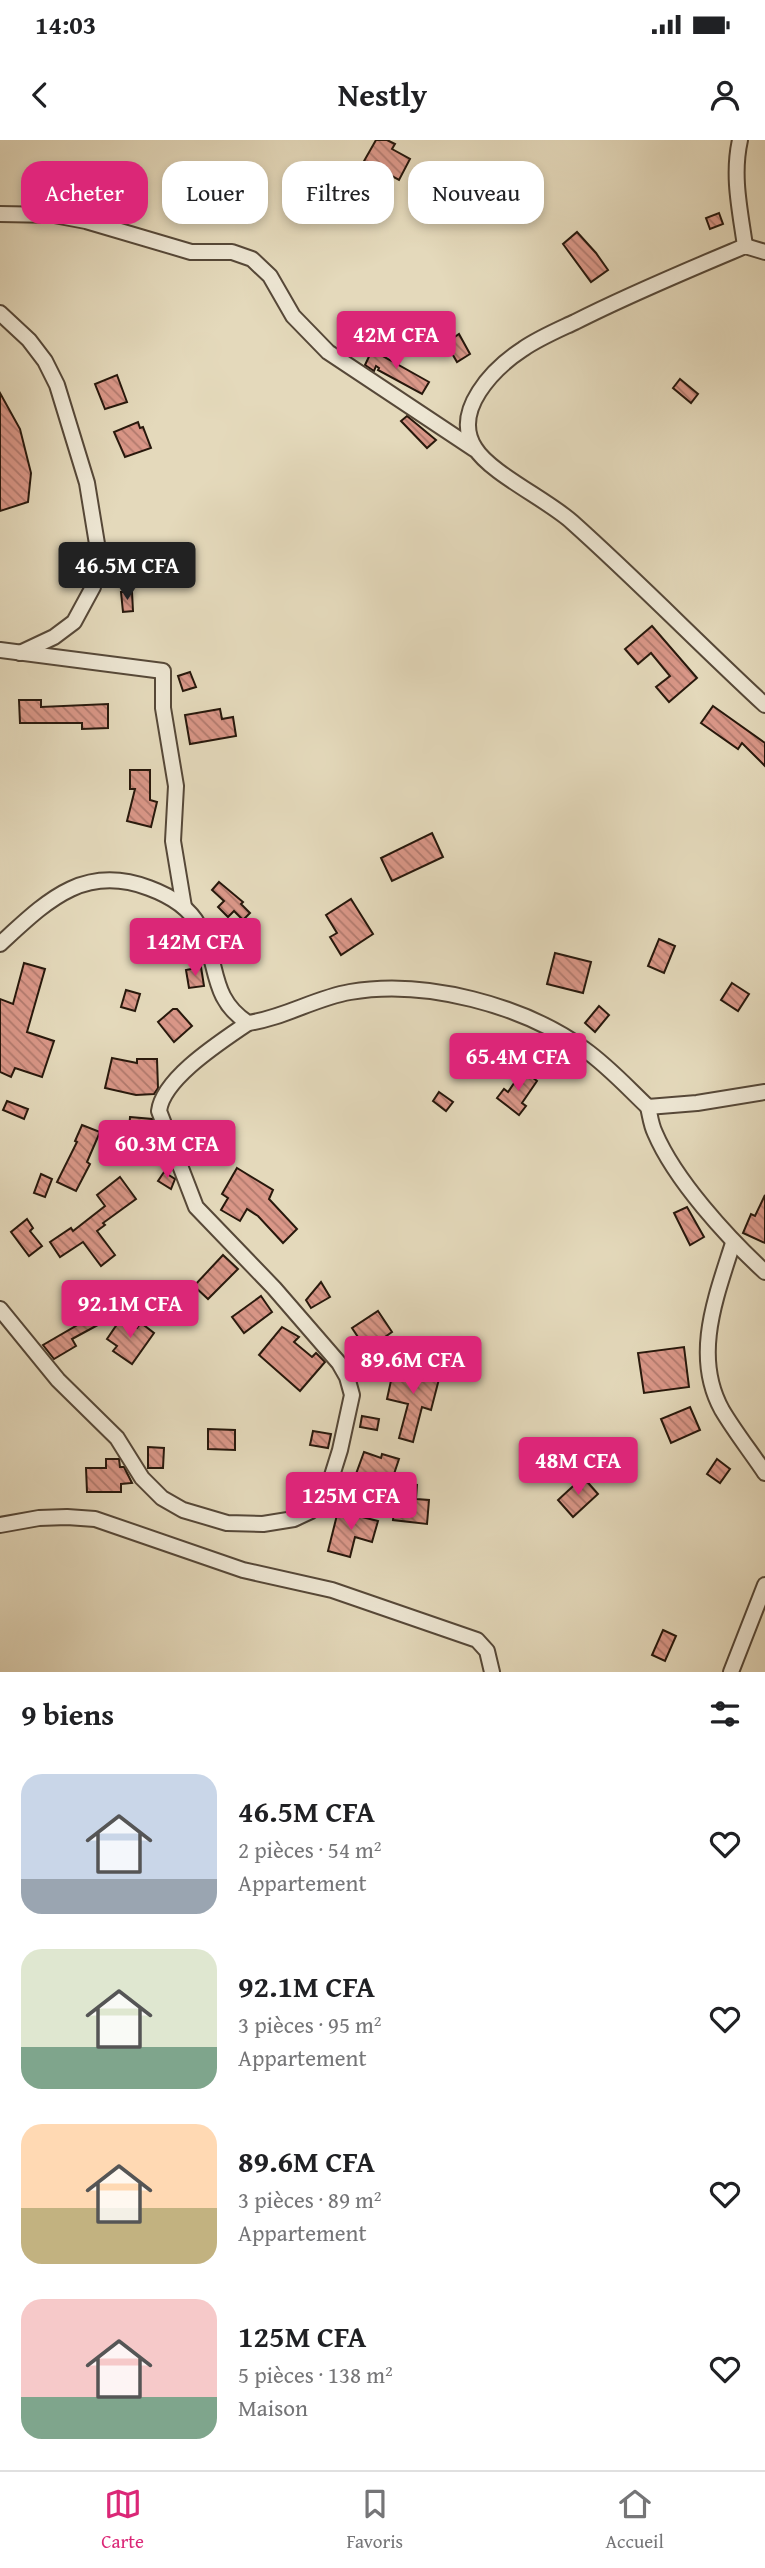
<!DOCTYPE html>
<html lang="fr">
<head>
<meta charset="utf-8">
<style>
	:root { --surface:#fff; --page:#f2f2f2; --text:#202124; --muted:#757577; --line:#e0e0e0; --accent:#db2777 }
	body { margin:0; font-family:"Gentium Book Plus",serif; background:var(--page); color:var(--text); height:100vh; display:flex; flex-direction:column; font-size:26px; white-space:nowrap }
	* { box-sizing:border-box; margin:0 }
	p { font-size:23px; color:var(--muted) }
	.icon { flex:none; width:38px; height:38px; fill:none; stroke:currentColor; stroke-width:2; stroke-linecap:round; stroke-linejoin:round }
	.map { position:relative; height:1532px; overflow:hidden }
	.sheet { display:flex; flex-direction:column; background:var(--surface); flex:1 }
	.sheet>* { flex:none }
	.guide { position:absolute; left:21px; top:21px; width:724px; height:63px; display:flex; gap:14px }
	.price { position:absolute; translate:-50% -60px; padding:0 16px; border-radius:7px; background:var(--accent); color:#fff; font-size:23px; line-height:46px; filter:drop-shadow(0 2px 4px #0008) }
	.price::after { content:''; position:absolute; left:50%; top:42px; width:21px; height:16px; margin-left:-10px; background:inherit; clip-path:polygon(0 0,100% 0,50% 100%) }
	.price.active { background:#222; color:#fff }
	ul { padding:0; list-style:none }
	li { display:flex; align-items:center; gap:21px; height:175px; padding:0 21px }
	li span { display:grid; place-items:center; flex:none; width:196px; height:140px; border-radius:21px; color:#555 }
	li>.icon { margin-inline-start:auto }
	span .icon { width:84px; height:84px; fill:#fffc; stroke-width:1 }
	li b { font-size:30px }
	h2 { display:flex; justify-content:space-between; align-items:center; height:84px; padding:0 21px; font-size:30px }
	.tag { padding:0 24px; border-radius:21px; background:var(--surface); box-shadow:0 4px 10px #0003; font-size:24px; line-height:63px }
	.tag.active { background:var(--accent); color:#fff }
	.status { display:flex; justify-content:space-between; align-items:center; height:49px; padding:0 35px; background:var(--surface); direction:ltr }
	.status svg { height:19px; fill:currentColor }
	header { display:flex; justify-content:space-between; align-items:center; height:91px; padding:0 21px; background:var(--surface); font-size:32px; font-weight:700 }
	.tabs { display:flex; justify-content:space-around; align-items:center; height:98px; border-top:2px solid var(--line); background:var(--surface); font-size:19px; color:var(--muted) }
	.tabs a { display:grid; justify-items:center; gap:4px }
	.tabs .active { color:var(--accent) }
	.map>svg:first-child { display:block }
	.building { fill:url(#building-back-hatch); stroke:#27180c; stroke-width:2 }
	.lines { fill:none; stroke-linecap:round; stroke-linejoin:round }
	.minor-casing { stroke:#564838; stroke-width:18 }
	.minor { stroke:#ede6d3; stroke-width:14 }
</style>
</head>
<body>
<div class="status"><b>14:03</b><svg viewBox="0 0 49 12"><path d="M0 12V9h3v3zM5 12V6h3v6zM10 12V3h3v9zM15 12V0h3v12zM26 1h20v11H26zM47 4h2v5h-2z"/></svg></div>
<header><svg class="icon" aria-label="back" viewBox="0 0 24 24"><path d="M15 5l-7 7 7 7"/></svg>Nestly<svg class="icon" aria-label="person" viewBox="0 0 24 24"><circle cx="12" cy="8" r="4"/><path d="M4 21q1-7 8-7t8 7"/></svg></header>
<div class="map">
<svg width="765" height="1532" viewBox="0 0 765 1532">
	<defs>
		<pattern id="building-back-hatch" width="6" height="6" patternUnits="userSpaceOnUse" patternTransform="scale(1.75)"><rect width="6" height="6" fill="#da9788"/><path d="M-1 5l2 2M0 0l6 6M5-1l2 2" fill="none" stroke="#b17a6e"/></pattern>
	</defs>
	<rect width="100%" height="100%" fill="#e4d9bb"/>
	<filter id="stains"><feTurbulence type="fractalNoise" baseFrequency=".00286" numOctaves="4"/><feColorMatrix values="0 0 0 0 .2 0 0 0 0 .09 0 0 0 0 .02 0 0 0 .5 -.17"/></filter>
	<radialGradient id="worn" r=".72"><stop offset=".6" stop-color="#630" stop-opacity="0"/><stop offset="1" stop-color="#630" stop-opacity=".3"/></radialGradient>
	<g class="building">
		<polygon points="376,0 387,0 395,4 392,9 410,19 399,40 364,21"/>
		<polygon points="719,73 723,84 710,89 706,78"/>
		<polygon points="577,92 596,113 608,130 591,142 563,104"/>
		<polygon points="459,194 470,214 457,222 446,203"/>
		<polygon points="374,206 383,210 381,215 429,242 422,254 378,230 379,228 376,226 374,231 365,225"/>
		<polygon points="117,235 127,262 105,269 95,244"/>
		<polygon points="680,239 698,254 691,263 673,248"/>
		<polygon points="0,253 20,289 31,333 28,362 0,371"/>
		<polygon points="407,276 436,300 427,308 401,281"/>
		<polygon points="138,282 140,288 143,287 151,308 125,317 114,292"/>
		<polygon points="121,452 132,452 133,471 123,472"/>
		<polygon points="652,486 697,538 669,562 656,547 670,536 651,513 638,524 625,509"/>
		<polygon points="190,532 196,547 183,551 178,536"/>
		<polygon points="19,560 41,560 41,567 108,564 108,588 82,589 82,583 20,583"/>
		<polygon points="713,566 765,603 765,626 742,603 738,609 701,583"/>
		<polygon points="220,569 222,579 233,577 236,596 190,604 185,575"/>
		<polygon points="130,630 150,630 150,660 157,662 151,687 127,681 135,649 130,649"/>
		<polygon points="432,693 443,717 392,741 381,718"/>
		<polygon points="219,742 243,762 241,764 250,773 243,780 234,771 228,777 218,767 224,761 212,750"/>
		<polygon points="351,759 373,794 341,815 330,797 337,793 326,775"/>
		<polygon points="659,799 675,806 664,833 648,826"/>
		<polygon points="555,813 591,822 583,853 547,844"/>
		<polygon points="24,823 45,829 27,892 54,901 42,937 15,928 11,937 0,932 0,859 13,864"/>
		<polygon points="201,827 204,846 189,848 186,830"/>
		<polygon points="732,843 749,854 738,871 721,860"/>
		<polygon points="126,850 140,854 135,871 121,867"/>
		<polygon points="599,866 609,875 595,892 585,883"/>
		<polygon points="173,869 177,869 192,886 174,902 158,882"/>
		<polygon points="112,918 137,923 137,919 157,919 158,948 154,954 136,955 105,948"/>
		<polygon points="523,930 537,941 522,963 526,966 519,975 497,958 504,949 508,952"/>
		<polygon points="439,952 453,962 446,971 433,961"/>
		<polygon points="7,961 28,969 24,979 3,970"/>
		<polygon points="130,977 152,979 151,1005 128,1003"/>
		<polygon points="82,985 100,992 87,1022 90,1024 76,1051 57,1042 77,1002 75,1001"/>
		<polygon points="237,1028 273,1050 269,1059 297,1089 283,1103 258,1076 247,1069 240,1081 221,1070 228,1058 222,1054"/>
		<polygon points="164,1032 175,1039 171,1049 158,1041"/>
		<polygon points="41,1034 52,1039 45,1057 34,1053"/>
		<polygon points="120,1037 136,1059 103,1083 105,1085 97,1091 115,1115 101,1126 83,1102 60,1117 50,1102 71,1088 73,1091 105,1066 97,1055"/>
		<polygon points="765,1055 765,1103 743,1093 751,1074 755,1076"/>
		<polygon points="687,1067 704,1097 690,1105 674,1073"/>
		<polygon points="27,1079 33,1088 30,1091 42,1106 29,1116 11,1092"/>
		<polygon points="223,1115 238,1129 208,1159 194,1146"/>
		<polygon points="321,1142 330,1157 311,1168 306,1160"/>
		<polygon points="80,1146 91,1172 100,1167 107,1180 72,1199 76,1206 54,1219 43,1205 79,1184 66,1151"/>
		<polygon points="261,1156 272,1172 244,1193 232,1177"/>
		<polygon points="378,1171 392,1192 372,1206 367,1199 362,1203 352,1188"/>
		<polygon points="122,1177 137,1188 141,1183 154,1193 132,1224 113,1211 117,1206 107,1199"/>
		<polygon points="282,1187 299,1197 294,1202 312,1217 316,1213 325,1222 300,1251 259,1215"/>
		<polygon points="684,1207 689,1247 644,1253 638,1213"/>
		<polygon points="402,1225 430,1231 428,1237 439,1239 431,1270 422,1267 413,1302 399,1298 408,1264 387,1259 392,1236 399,1238"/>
		<polygon points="690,1267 700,1290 671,1303 661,1279"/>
		<polygon points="362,1276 379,1279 377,1290 360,1287"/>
		<polygon points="208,1289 235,1290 235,1310 208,1309"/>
		<polygon points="313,1291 331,1294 328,1308 310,1305"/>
		<polygon points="148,1307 164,1308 163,1328 148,1328"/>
		<polygon points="364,1312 381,1318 382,1314 399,1319 390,1346 356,1334"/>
		<polygon points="106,1319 119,1319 120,1327 124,1327 132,1343 121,1344 121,1352 87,1352 86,1328 106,1328"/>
		<polygon points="717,1319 730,1329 720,1343 707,1334"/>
		<polygon points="583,1337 598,1354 573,1377 558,1360"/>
		<polygon points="397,1343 417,1345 416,1359 429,1360 427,1384 393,1380"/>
		<polygon points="338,1371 378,1381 372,1402 355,1397 350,1417 328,1411"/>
		<polygon points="663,1490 676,1496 665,1521 652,1515"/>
	</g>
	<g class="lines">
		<defs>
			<g id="minor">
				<path d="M740,0C732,36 740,70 745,106"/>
				<polyline points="0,74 54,75 86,81 191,112 232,112 252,119 270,136 293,176 328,212 474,309"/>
				<path d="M765,112L745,106C688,130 630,154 575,182C558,190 539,198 523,209C494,228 451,271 475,308C490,333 548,360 572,382C638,441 700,505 765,565"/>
				<polyline points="0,173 29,200 45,221 57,245 87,343 98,410 93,447 74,482 54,497 20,513"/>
				<polyline points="0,510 163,531 163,568 176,646 173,701 184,767"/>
				<path d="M0,804C46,762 83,723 149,748C168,755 189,767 199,786C220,822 208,857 248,883C284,878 315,858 350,852C425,839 523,865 584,909C608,926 627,947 648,967L697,963L765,952"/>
				<path d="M648,967C650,975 651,985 655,993C675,1040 727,1097 765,1132"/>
				<path d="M733,1103C716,1157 692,1216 722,1270C735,1292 751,1312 765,1333"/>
				<path d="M0,1169L58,1240L117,1298L142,1338L162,1358L183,1370L227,1383L263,1384L294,1379L311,1371L325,1358L340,1310L352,1255L347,1237L339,1223L274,1148L196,1067L159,971C163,938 222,901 248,883"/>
				<polyline points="0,1385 39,1378 67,1377 95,1379 243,1430 332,1450 477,1500 487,1511 492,1532"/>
				<polyline points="731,1532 765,1445"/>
			</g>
		</defs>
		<use href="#minor" class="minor-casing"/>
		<use href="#minor" class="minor"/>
	</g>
	<rect width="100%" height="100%" filter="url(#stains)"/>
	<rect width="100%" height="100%" fill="url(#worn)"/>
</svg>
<b class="price" style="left:396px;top:231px">42M CFA</b>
<b class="price active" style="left:127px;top:462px">46.5M CFA</b>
<b class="price" style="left:195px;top:838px">142M CFA</b>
<b class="price" style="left:518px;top:953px">65.4M CFA</b>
<b class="price" style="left:167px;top:1040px">60.3M CFA</b>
<b class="price" style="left:130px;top:1200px">92.1M CFA</b>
<b class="price" style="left:413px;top:1256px">89.6M CFA</b>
<b class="price" style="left:578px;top:1357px">48M CFA</b>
<b class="price" style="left:351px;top:1392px">125M CFA</b>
<div class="guide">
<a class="tag active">Acheter</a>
<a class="tag">Louer</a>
<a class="tag">Filtres</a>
<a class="tag">Nouveau</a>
</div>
</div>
<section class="sheet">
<h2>9 biens<svg class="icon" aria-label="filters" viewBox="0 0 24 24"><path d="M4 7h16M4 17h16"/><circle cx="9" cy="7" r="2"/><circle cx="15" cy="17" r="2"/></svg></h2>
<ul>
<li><span style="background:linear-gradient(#c9d6e8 75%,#9aa5b1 0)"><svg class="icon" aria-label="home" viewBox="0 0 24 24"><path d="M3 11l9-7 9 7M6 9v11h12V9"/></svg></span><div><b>46.5M CFA</b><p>2 pièces · 54 m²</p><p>Appartement</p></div><svg class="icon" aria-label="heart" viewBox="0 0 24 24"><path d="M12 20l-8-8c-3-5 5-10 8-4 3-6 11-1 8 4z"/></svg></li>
<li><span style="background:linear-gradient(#dfe7d0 70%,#7fa58c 0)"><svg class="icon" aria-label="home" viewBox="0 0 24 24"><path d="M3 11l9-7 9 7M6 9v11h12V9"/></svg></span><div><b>92.1M CFA</b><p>3 pièces · 95 m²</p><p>Appartement</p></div><svg class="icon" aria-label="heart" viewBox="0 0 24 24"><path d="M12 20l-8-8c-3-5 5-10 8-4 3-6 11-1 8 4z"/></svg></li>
<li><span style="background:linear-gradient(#ffd9b3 60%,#c2b280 0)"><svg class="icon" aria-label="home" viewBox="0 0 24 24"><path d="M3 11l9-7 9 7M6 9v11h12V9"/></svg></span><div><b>89.6M CFA</b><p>3 pièces · 89 m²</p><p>Appartement</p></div><svg class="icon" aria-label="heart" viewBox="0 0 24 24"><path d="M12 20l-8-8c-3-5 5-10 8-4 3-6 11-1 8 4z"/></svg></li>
<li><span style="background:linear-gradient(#f6c9c9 70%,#7fa58c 0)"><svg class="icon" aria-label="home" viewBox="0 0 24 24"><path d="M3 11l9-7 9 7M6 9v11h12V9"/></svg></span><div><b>125M CFA</b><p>5 pièces · 138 m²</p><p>Maison</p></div><svg class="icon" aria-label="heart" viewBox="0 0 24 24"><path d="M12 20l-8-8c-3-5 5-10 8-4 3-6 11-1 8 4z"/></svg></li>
</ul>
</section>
<nav class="tabs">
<a class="active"><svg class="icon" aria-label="map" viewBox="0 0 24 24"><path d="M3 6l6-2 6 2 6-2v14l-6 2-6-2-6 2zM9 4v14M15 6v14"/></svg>Carte</a>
<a><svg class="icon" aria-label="saved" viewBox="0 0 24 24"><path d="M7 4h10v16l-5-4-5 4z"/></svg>Favoris</a>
<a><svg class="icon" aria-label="home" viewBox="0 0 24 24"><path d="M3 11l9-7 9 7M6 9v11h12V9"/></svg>Accueil</a>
</nav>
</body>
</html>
